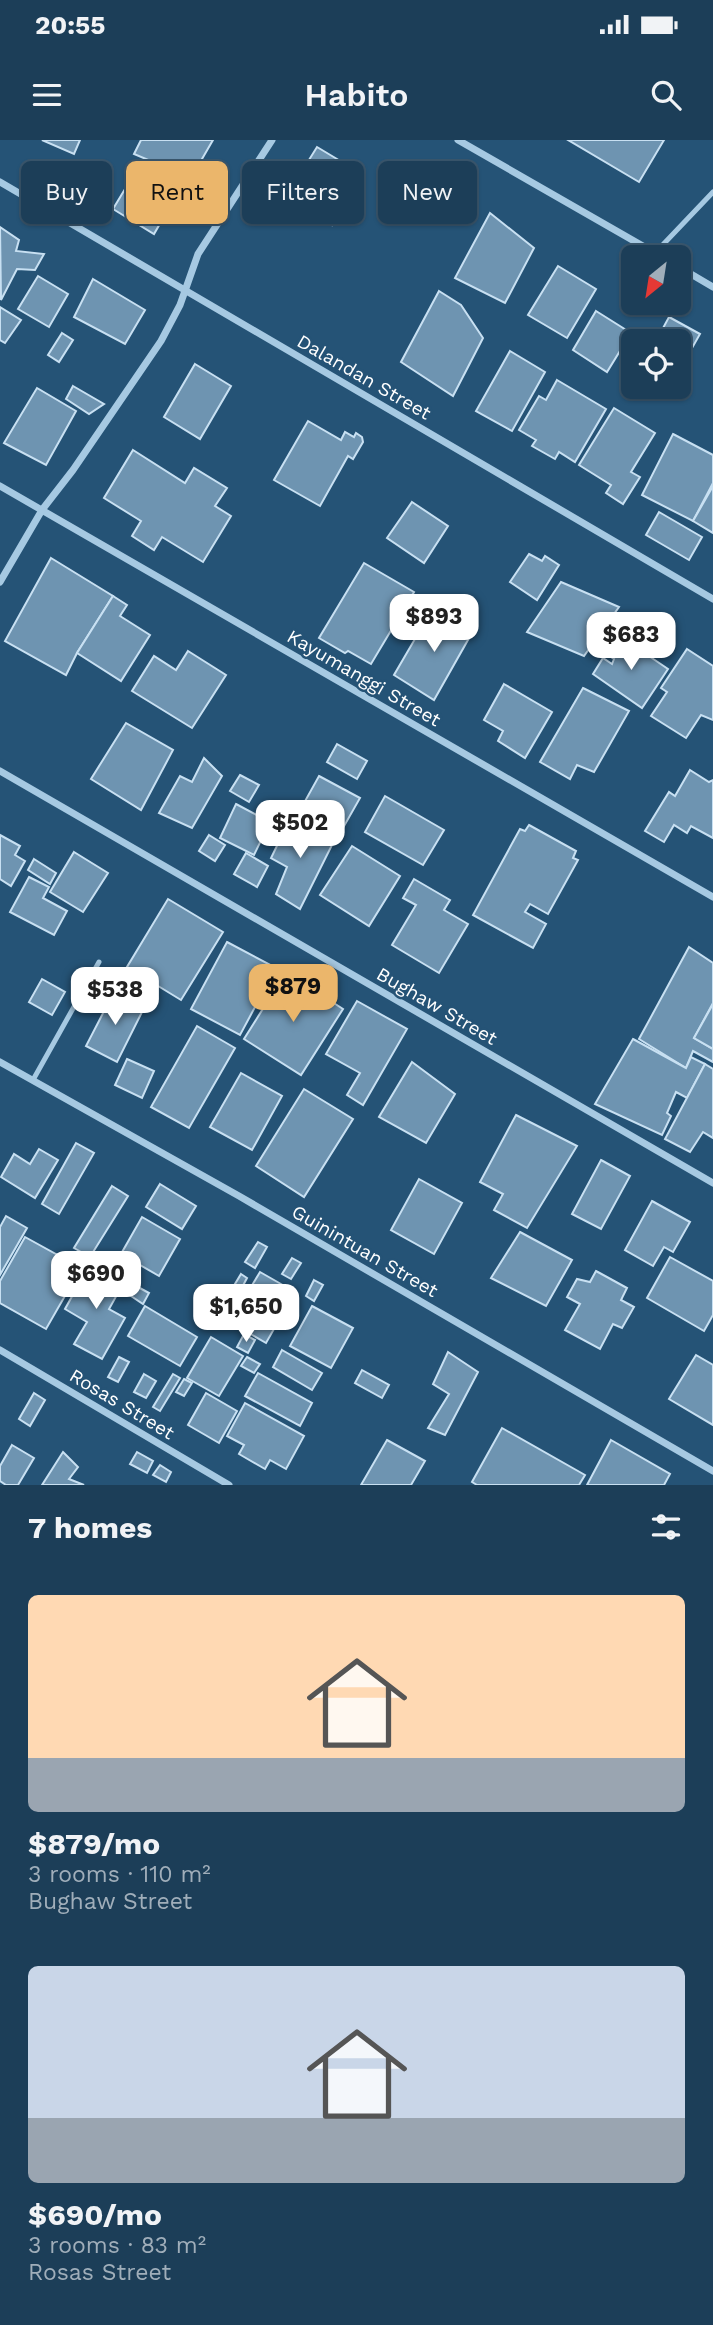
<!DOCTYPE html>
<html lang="en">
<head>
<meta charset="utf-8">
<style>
	:root { --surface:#1c3e58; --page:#25455e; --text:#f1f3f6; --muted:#a0aeba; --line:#3a576e; --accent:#ebb66b }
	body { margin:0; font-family:"Work Sans",sans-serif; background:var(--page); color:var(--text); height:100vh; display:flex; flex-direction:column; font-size:26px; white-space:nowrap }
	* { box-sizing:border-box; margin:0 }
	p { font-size:23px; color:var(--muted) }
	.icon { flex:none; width:38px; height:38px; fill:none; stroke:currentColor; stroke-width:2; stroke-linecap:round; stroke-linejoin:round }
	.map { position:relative; height:1345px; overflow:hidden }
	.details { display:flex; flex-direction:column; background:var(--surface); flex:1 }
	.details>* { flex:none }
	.hud { position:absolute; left:21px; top:21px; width:672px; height:63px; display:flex; gap:14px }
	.needle { width:46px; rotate:210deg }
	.fabs { position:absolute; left:621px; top:105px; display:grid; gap:14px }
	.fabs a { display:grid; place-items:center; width:70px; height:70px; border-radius:10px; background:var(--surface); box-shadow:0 2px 5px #0004,0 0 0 2px var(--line); font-size:35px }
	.price { position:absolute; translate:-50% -60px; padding:0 16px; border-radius:14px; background:#fff; color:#222; font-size:23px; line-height:46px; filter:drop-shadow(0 2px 4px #0008) }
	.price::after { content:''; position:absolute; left:50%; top:42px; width:21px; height:16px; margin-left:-10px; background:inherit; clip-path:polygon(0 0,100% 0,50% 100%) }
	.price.selected { background:var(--accent); color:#111 }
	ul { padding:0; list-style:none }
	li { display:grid; align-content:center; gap:14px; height:371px; padding:0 28px }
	li span { display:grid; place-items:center; height:217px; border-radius:10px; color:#555 }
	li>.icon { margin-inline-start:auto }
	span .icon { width:126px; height:126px; fill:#fffc; stroke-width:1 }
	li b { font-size:30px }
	h2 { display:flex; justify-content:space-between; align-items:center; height:84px; padding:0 28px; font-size:30px }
	.tag { padding:0 24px; border-radius:10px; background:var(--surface); box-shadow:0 2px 5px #0004,0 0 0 2px var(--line); font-size:24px; line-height:63px }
	.tag.selected { background:var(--accent); color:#111 }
	.status { display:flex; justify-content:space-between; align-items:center; height:49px; padding:0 35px; background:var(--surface); direction:ltr }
	.status svg { height:19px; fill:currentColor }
	header { display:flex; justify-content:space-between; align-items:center; height:91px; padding:0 28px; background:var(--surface); font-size:32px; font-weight:600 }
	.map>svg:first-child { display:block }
	.building { fill:#6e94b1; stroke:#c8e0f2; stroke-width:2 }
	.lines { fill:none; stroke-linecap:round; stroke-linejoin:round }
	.lane { stroke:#a6c9e2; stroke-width:5 }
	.street { stroke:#a6c9e2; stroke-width:7 }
	.labels { text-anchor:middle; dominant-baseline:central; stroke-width:5; stroke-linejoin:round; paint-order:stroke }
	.street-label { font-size:19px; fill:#fff; stroke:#255376 }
</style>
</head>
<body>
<div class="status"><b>20:55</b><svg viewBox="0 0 49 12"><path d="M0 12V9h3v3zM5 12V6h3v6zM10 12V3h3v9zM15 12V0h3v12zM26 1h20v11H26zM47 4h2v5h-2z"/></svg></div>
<header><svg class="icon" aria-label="menu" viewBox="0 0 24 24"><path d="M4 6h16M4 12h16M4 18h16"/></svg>Habito<svg class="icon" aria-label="search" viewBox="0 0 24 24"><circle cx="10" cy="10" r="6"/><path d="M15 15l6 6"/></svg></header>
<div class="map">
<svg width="713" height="1345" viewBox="0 0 713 1345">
	<rect width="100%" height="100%" fill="#255376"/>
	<g class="building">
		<polygon points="42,0 80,0 74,14"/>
		<polygon points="141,0 213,0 191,38 134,14"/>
		<polygon points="568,0 664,0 639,42"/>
		<polygon points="317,7 362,34 332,85 286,57"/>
		<polygon points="81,29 107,46 92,69 66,52"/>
		<polygon points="128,44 169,68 154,94 113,69"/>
		<polygon points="490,73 534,108 505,163 455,138"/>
		<polygon points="0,87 19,100 16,111 44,114 35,130 17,129 1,160"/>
		<polygon points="558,126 596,149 567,198 528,175"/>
		<polygon points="38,136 68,154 49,187 18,169"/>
		<polygon points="93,139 145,170 125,204 74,177"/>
		<polygon points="439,151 461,165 483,198 453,256 401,222"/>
		<polygon points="0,167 21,180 5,203 0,200"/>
		<polygon points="596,171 631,193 607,232 573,210"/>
		<polygon points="669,177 700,194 679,231 679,201 656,201"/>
		<polygon points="62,193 73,200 59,222 48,215"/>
		<polygon points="510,211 545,232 512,291 476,271"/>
		<polygon points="195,224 231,246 200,299 164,277"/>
		<polygon points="557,240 606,269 575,322 559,312 555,319 532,306 536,300 519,290 539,256 546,260"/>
		<polygon points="73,246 104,264 89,274 66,259"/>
		<polygon points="37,248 76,271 46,325 4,303"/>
		<polygon points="614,268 655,293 631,332 640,337 623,364 606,353 611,345 579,325"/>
		<polygon points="308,281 341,300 345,292 354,297 356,293 362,297 363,302 353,319 348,316 320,366 274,340"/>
		<polygon points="673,294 713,315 713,343 693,381 642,355"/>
		<polygon points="133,310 185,343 194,328 227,348 215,366 231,376 203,422 162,397 154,410 132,396 141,381 104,358"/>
		<polygon points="713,346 713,393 693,381"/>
		<polygon points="412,362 448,386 424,423 387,398"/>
		<polygon points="659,372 702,397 689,420 646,395"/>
		<polygon points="529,414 542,421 545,416 559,425 537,460 510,442"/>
		<polygon points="51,418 113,456 77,513 66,535 5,501"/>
		<polygon points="364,423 414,452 371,524 348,511 345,513 319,498"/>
		<polygon points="561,442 619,467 584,516 527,492"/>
		<polygon points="113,456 127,465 120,476 150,495 121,541 77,513"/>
		<polygon points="433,468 473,491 434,560 394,535"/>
		<polygon points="618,495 668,529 642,568 593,534 603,518 612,524 614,519 606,514"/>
		<polygon points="687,509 713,526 713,580 701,575 686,598 651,576 667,552 661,548"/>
		<polygon points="188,511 226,535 192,588 132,551 154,516 176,530"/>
		<polygon points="504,544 552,572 525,618 498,601 503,591 484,580"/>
		<polygon points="583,548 629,571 594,632 577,625 570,639 540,622"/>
		<polygon points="126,583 173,610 141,670 91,639"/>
		<polygon points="337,604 367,621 357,639 327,622"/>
		<polygon points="204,618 222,636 192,688 159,673 180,636 192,642"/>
		<polygon points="690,630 709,642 713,640 713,698 691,686 687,693 674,685 664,702 645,691 669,652 675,656"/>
		<polygon points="240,635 259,645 249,662 230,651"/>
		<polygon points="319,636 360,658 339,695 299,672"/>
		<polygon points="385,656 444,690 423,725 365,692"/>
		<polygon points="236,664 270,682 254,715 220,698"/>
		<polygon points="291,677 334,701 300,769 276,754 287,727 271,718"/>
		<polygon points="529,685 576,711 573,718 578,720 548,774 530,764 525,772 546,784 533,808 473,775 520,689 525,691"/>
		<polygon points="0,695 20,706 15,715 25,721 11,746 0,739"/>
		<polygon points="209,695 225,705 215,721 199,711"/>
		<polygon points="352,706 400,736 369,786 320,755"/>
		<polygon points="74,712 108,733 83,772 50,752"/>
		<polygon points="246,713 268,726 257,747 234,734"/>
		<polygon points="34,719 56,733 50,744 28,730"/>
		<polygon points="29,737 49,747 43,758 67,771 54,795 10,772"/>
		<polygon points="414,739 450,760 444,770 468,784 439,833 392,805 416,765 403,758"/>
		<polygon points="168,759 223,792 181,860 127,827"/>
		<polygon points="227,802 276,828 240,895 191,869"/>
		<polygon points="689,807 713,823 713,863 694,898 713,909 713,922 693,911 686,928 639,899"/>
		<polygon points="286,832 343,869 301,935 244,899"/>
		<polygon points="42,839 65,852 52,875 29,862"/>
		<polygon points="114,852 144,868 117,922 86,906"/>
		<polygon points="357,861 407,889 363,965 347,955 360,933 326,914"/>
		<polygon points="713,864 713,909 694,898"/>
		<polygon points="197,886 235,908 189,988 151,967"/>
		<polygon points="633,899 686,928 691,917 705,924 687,958 676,952 667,973 671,976 662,995 595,964"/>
		<polygon points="127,919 154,931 142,958 115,945"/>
		<polygon points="412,922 455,954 426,1003 379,977"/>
		<polygon points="705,924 713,929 713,998 703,992 690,1012 665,999"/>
		<polygon points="241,933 282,956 252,1010 210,987"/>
		<polygon points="304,949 353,979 304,1057 256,1026"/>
		<polygon points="516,975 577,1006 527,1088 494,1070 503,1054 480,1042"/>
		<polygon points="76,1003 94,1013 59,1074 42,1064"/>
		<polygon points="39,1009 58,1020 35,1058 1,1037 14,1014 30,1024"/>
		<polygon points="601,1020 630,1036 601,1089 572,1074"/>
		<polygon points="419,1039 462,1063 434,1114 391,1090"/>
		<polygon points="160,1044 196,1066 182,1089 146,1067"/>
		<polygon points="112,1046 128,1056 90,1117 74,1108"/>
		<polygon points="652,1061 690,1082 673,1112 664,1107 653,1126 625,1110"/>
		<polygon points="6,1076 27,1088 0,1135 0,1087"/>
		<polygon points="142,1077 180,1099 159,1136 121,1114"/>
		<polygon points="520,1092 572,1120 546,1166 491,1138"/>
		<polygon points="25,1097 81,1128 46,1189 0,1163 0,1141"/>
		<polygon points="258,1102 267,1107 255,1128 245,1122"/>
		<polygon points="670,1117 713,1141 713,1175 704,1191 647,1158"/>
		<polygon points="292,1118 301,1123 291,1139 282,1134"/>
		<polygon points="89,1126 123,1144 109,1169 125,1178 102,1219 74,1204 87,1182 65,1169"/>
		<polygon points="596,1131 627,1148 621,1160 634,1167 622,1188 613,1184 600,1209 565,1190 580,1164 567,1157 577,1139 590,1142"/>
		<polygon points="260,1132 295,1152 266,1203 230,1182"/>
		<polygon points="241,1134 247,1138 239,1153 232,1149"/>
		<polygon points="314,1140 323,1145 314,1161 306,1156"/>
		<polygon points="136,1146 149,1153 143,1164 131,1156"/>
		<polygon points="145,1166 197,1197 180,1226 128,1196"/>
		<polygon points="312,1166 353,1188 331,1228 290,1206"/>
		<polygon points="244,1194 255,1200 248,1213 237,1207"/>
		<polygon points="211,1197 243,1216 219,1256 187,1238"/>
		<polygon points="282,1210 322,1233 312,1250 273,1227"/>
		<polygon points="448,1212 478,1232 445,1295 428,1288 449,1254 433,1244"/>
		<polygon points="696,1215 713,1225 713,1285 669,1259"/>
		<polygon points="119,1217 129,1222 118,1242 108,1237"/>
		<polygon points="247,1217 260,1224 254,1233 241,1226"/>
		<polygon points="362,1230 389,1245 382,1258 355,1243"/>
		<polygon points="258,1233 312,1263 300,1286 245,1256"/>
		<polygon points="144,1234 156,1241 146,1258 134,1252"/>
		<polygon points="173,1234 180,1238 160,1271 153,1267"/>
		<polygon points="184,1239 192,1243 184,1256 176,1252"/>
		<polygon points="34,1253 45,1260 30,1286 19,1279"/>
		<polygon points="206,1253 237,1271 219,1303 188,1285"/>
		<polygon points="245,1263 304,1296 286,1329 270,1320 265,1329 239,1314 244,1305 227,1296"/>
		<polygon points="502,1288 585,1335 579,1345 477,1345 472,1342"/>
		<polygon points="387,1300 425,1321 411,1345 361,1345"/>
		<polygon points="611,1300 670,1334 664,1345 587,1345"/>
		<polygon points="12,1305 34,1318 18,1345 6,1345 0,1341 0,1326"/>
		<polygon points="63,1312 78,1327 69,1339 84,1345 42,1345"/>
		<polygon points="137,1312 153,1321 147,1333 130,1324"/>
		<polygon points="160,1325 171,1332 166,1342 153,1335"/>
	</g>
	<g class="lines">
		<g class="lane">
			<polyline points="655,113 713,52"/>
			<polyline points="33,940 99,822"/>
		</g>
		<g class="street">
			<polyline points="458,0 662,117"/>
			<polyline points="0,42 713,459"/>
			<polyline points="679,127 713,147"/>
			<polyline points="0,346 713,757"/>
			<polyline points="0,442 42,370 73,330 161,201 180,165 198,114 272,0"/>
			<polyline points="0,631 713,1043"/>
			<polyline points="0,922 239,1056 713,1331"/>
			<polyline points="0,1210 229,1345"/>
		</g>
	</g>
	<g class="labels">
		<g class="street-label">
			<text transform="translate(364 237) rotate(30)">Dalandan Street</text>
			<text transform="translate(364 538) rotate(30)">Kayumanggi Street</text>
			<text transform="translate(437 866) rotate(30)">Bughaw Street</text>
			<text transform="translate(365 1111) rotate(30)">Guinintuan Street</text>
			<text transform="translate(122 1264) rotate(31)">Rosas Street</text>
		</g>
	</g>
</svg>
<div class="fabs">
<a><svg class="needle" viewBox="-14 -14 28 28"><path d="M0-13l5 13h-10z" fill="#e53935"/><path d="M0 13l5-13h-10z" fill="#a0aeba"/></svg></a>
<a><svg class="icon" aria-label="locate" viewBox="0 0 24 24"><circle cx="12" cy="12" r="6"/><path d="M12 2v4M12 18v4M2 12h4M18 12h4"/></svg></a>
</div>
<b class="price" style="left:434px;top:514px">$893</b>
<b class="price" style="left:631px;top:532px">$683</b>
<b class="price" style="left:300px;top:720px">$502</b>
<b class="price selected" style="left:293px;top:884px">$879</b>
<b class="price" style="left:115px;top:887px">$538</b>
<b class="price" style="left:96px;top:1171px">$690</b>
<b class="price" style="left:246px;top:1204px">$1,650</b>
<div class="hud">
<a class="tag">Buy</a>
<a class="tag selected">Rent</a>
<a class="tag">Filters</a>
<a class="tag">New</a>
</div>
</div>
<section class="details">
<h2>7 homes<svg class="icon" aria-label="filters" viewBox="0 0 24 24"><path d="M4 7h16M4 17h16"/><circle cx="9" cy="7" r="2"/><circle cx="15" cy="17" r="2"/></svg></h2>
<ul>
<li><span style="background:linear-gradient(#ffd9b3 75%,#9aa5b1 0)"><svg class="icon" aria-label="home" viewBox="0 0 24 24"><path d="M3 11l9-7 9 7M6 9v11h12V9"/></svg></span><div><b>$879/mo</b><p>3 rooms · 110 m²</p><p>Bughaw Street</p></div></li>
<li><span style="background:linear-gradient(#c9d6e8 70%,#9aa5b1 0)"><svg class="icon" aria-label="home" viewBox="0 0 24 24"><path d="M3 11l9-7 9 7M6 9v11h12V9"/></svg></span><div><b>$690/mo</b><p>3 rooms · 83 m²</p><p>Rosas Street</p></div></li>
</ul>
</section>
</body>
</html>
